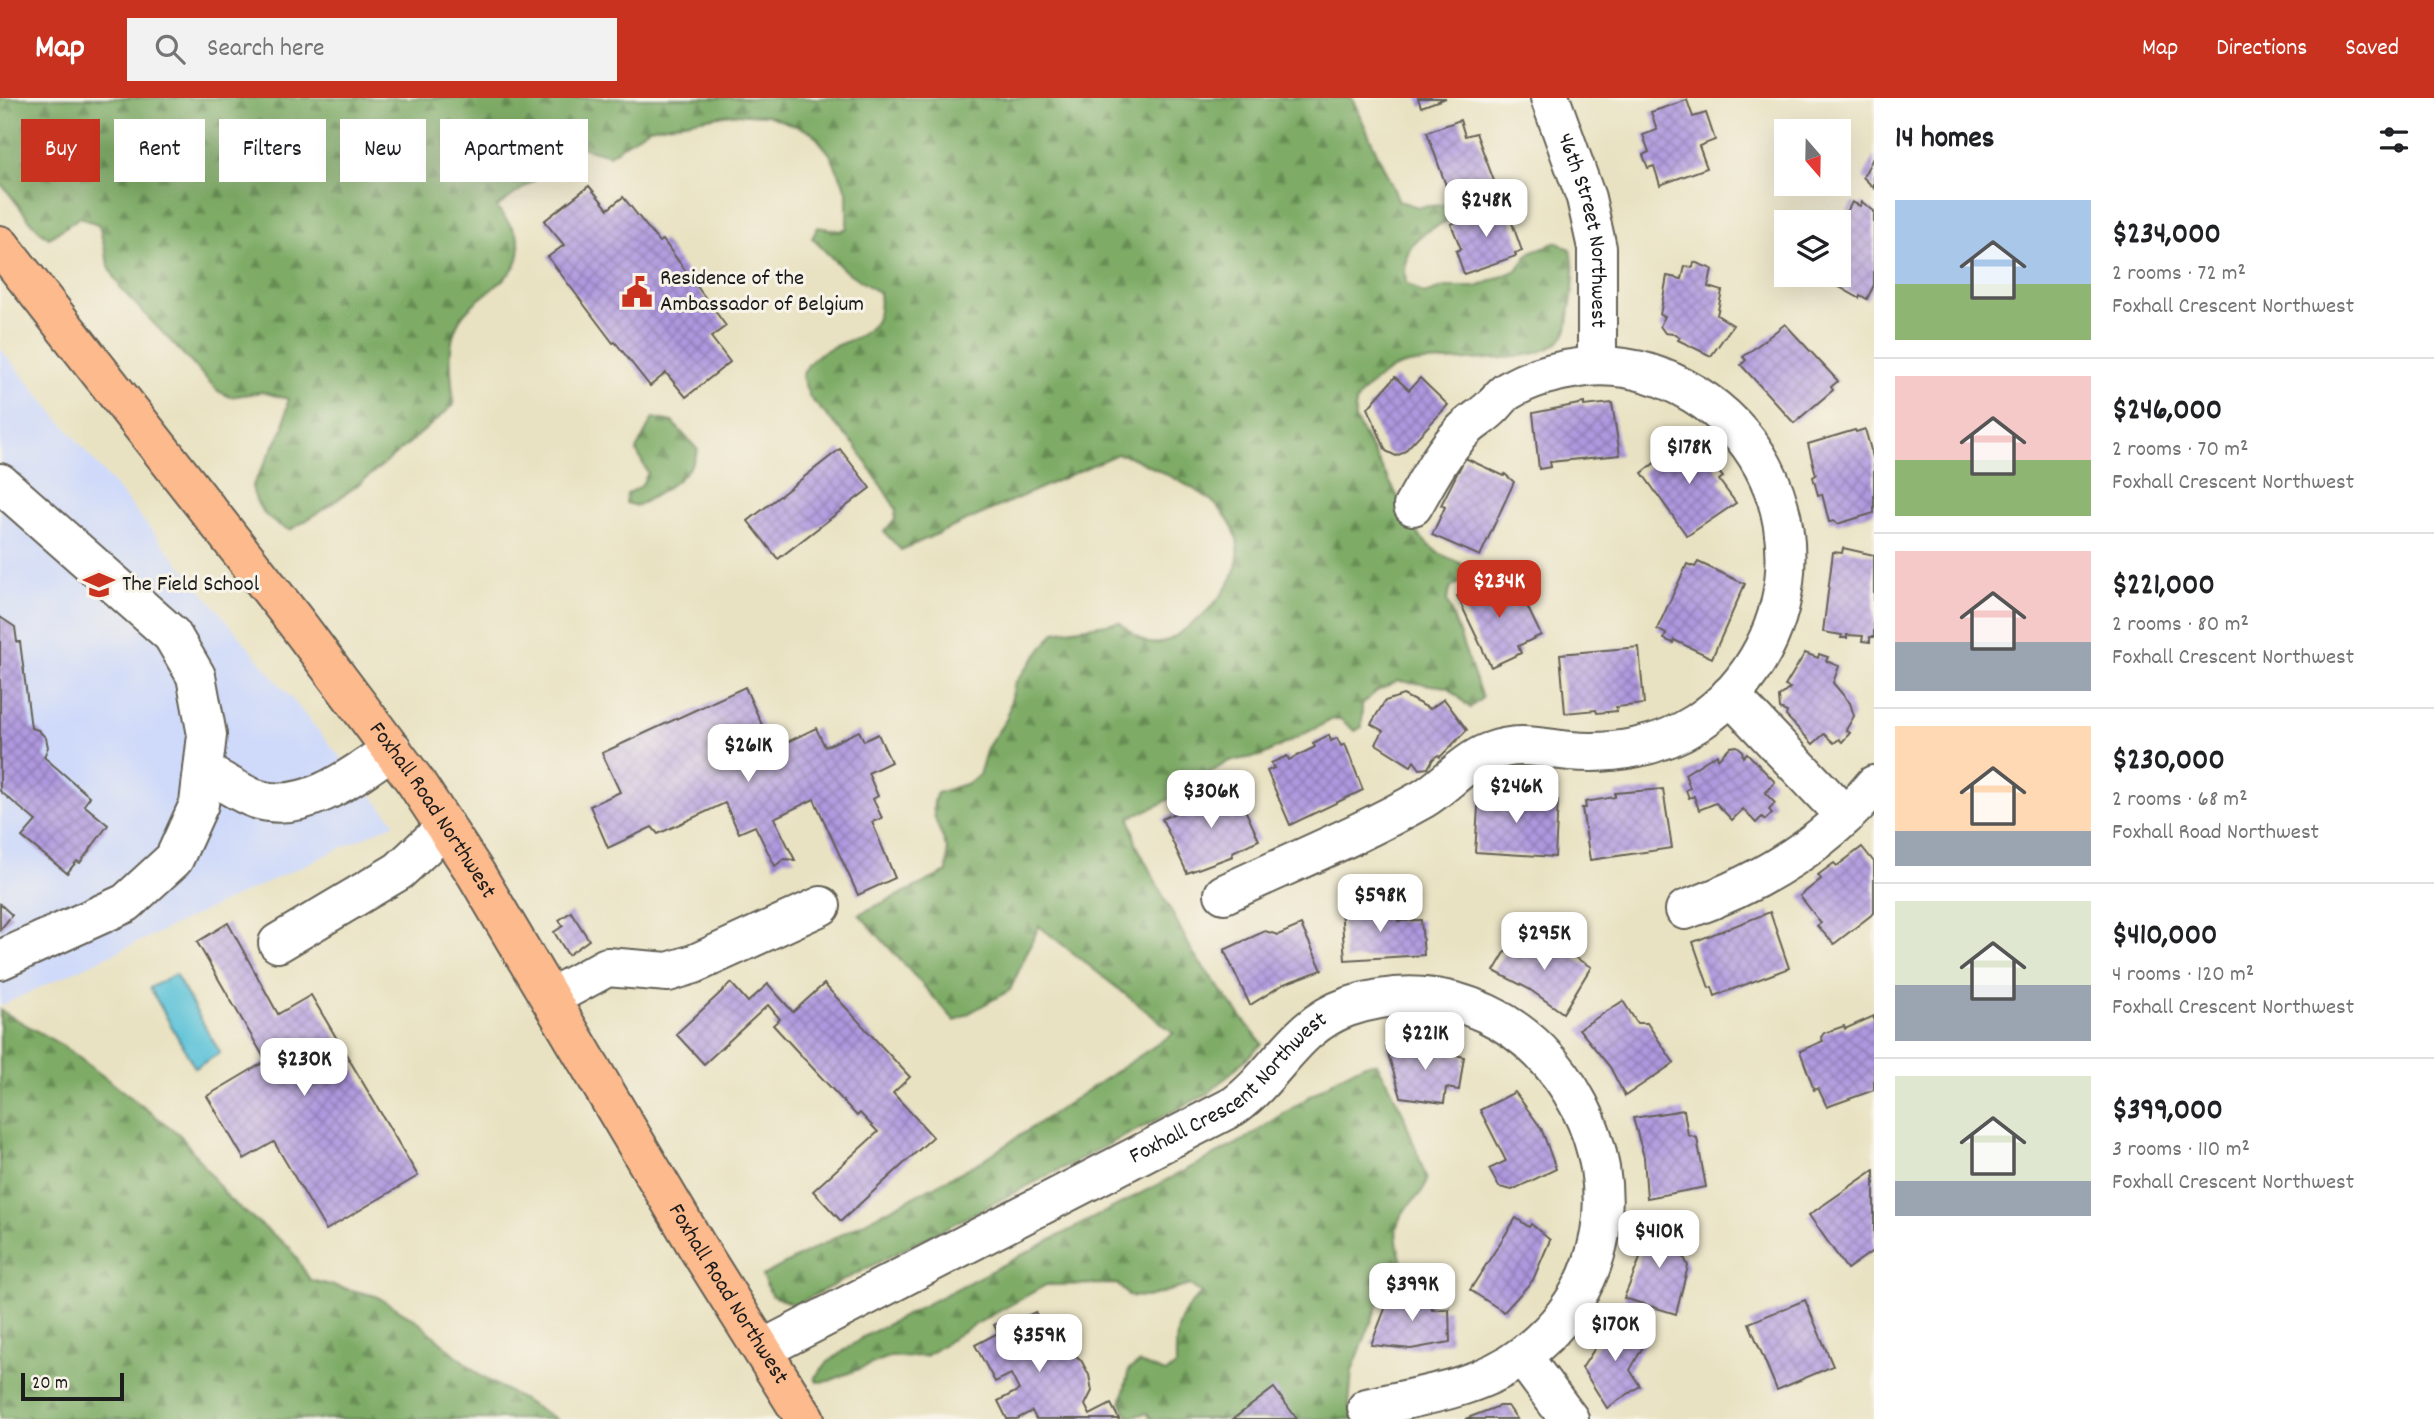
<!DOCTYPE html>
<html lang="en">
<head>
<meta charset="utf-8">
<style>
	:root { --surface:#fff; --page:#f2f2f2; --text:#202124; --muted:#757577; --line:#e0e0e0; --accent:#c8321e }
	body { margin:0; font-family:Dekko,sans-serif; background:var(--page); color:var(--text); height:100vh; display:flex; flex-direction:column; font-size:26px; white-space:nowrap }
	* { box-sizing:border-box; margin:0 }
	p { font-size:23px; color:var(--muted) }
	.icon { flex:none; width:38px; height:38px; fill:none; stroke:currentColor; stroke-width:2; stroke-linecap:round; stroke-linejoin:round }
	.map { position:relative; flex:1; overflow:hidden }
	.sheet { display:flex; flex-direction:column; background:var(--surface); width:560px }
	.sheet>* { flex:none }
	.top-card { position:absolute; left:21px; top:21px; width:665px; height:63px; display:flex; gap:14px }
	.needle { width:46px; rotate:160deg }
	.fabs { position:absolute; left:1774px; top:21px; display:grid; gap:14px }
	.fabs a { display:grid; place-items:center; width:77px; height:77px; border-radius:0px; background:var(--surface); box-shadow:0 7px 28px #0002; font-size:35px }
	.scale { position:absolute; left:21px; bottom:18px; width:103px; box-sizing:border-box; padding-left:7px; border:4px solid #1c1c1c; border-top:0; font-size:19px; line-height:24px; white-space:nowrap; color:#1c1c1c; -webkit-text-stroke:5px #f7f3e8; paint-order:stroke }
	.price { position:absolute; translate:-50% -60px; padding:0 16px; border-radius:14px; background:#fff; color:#222; font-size:23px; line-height:46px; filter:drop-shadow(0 2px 4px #0008) }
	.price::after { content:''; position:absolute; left:50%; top:42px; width:21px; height:16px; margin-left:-10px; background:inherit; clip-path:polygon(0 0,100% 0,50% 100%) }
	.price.active { background:var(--accent); color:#fff }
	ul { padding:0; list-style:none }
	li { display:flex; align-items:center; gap:21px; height:175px; padding:0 21px }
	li+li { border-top:2px solid var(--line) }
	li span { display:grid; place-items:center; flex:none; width:196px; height:140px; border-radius:0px; color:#555 }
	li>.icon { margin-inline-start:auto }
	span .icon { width:84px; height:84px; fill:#fffc; stroke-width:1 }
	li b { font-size:30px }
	h2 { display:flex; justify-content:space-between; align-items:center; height:84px; padding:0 21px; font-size:30px }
	.pill { padding:0 24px; border-radius:0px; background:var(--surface); box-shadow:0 7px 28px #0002; font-size:24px; line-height:63px }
	.pill.active { background:var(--accent); color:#fff }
	header { display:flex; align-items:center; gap:42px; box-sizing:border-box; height:98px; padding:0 35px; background:var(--accent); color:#fff }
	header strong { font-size:33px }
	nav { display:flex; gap:38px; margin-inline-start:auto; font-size:24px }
	.search { width:490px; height:63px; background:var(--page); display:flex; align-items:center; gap:18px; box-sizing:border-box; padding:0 24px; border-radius:0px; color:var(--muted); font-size:26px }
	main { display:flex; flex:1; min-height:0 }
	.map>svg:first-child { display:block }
	.built { fill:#cfdafa }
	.forest { fill:url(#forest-firs); stroke:#4d6441; stroke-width:2 }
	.water { fill:#5bc2d8; stroke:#3c6f7a; stroke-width:2 }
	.building { fill:url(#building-cross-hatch) }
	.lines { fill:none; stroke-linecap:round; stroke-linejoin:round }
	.minor-casing { stroke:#646156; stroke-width:42 }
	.major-casing { stroke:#646156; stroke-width:42 }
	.minor { stroke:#fff; stroke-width:38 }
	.major { stroke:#fcba8d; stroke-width:38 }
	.labels { text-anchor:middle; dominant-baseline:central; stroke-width:6; stroke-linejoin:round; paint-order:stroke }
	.street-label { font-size:23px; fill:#1c1c1c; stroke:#f7f3e8 }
	.poi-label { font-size:23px; fill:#1c1c1c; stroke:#f7f3e8; text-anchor:start }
</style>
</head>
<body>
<header>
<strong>Map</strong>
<div class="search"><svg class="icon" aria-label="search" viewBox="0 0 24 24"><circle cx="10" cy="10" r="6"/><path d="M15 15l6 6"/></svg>Search here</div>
<nav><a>Map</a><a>Directions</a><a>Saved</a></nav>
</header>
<main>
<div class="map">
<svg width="1874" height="1321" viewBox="0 0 1874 1321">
	<defs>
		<pattern id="forest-firs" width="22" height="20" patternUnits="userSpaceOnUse" patternTransform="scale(1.75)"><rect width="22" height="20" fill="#7eac66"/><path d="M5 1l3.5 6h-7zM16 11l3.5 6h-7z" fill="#668b53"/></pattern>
		<pattern id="building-cross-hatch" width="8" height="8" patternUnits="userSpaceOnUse" patternTransform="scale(1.75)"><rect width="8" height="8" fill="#af98df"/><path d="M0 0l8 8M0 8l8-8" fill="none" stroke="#8e7bb4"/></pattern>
	</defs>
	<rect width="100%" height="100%" fill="#f7f3e8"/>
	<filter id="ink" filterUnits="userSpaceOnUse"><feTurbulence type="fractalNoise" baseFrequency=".0143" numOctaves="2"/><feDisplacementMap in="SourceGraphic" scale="14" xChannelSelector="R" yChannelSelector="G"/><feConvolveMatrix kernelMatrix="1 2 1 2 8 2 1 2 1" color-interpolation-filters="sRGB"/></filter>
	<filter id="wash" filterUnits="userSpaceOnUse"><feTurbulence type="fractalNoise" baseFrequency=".00686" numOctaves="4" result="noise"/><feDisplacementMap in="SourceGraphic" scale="28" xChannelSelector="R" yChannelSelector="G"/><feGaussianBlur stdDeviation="1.57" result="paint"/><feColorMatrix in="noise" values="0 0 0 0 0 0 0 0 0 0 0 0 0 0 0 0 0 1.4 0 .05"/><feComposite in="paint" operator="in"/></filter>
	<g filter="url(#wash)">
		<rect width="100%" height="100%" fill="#e9e2c2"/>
		<polygon class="built" points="0,250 395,725 0,908"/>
		<g class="forest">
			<path d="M0,0H1352L1399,103L1418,109L1451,106L1457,113L1455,119C1422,136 1400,142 1406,185L1424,196L1445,189H1477L1517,172L1530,154L1557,144L1570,151C1576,169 1574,191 1570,210C1569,217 1569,229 1565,236C1545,274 1434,254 1395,270C1387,273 1380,280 1373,285C1359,296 1354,303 1355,321L1420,439L1438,455L1466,468L1467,481L1451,489L1447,502L1482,600L1470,610L1448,589L1398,583L1377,593L1362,606V629L1355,633L1340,621H1333L1261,658L1229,663L1159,707L1130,719L1136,746L1194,857L1262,946L1209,995L795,1207L772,1198L762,1178L980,1064L1174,935L1039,828L1010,892L955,923L859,816L947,774C947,766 949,758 947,751C941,732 927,715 937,695L968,685L979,677L987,650L1007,620L1015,585L1055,534L1119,524C1128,530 1140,544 1150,545C1167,547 1175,538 1188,529C1231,497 1262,450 1214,405C1200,391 1150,369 1129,358L1117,356L901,452L884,434L895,421L896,411L855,347L810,300L802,279C817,232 888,256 879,195L844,172L812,140L818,129L840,133L847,130V93L830,56L812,34L767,17L731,16L649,30L609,57L580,49L497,109C502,118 515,130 518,140C530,182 471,194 457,227C446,251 452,281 454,307C402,351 350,398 290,432C268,424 257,412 252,389L284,329L288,301L262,294L230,299L218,293L121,191L109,169L99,127L80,119L49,140C28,126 18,103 0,85Z"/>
			<path d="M653,320L672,324L698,352C690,380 661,394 637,408L626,405L627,396L641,388L648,375L636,352Z"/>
			<polygon points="0,912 65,949 180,1037 230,1102 290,1150 310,1182 376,1198 416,1222 479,1277 556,1321 0,1321"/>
			<path d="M1377,965L1402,1013L1427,1082C1425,1092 1418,1098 1411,1105C1388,1128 1397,1143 1404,1173L1383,1194L1352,1273L1349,1307L1355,1321H1151L1147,1315L1129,1319L1121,1306L1129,1271L1140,1265L1165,1275L1176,1268C1175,1234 1176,1219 1201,1195L1190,1187L1147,1199L1129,1198L1117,1186L1046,1187L962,1234L926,1258L889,1259L829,1283L817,1284L815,1279L827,1265L863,1239L1244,1042L1339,979L1365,966Z"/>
		</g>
		<polygon class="water" points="175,876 220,955 195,970 150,890"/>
		<g id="blocks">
			<g class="building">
				<polygon points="1418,0 1446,0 1421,9"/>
				<polygon points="1687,2 1693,19 1706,15 1715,42 1699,48 1707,70 1660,87 1654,68 1648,70 1643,57 1649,54 1643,37 1657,32 1651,14"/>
				<polygon points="1460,22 1465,38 1476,35 1494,83 1450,99 1427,34"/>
				<polygon points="1874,58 1874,90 1863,79"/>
				<polygon points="589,88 608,111 623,99 659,144 663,142 726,228 711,239 730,264 686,299 666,275 650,288 615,244 613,245 548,159 564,147 544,123"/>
				<polygon points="1852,104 1860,108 1862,104 1874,113 1874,187 1867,201 1860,197 1859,200 1818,177 1839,177 1839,130"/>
				<polygon points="1497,106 1498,111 1506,108 1522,153 1515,155 1516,158 1464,176 1456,153 1461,151 1451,126"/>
				<polygon points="1694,164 1712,171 1708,189 1722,193 1717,217 1733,227 1711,258 1678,242 1680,239 1673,236 1665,235 1660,228 1665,218 1660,217 1667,178 1682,181 1685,168 1693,169"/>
				<polygon points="1785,226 1838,283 1831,289 1833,292 1794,325 1741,267 1746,262 1743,259"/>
				<polygon points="1395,279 1409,292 1420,280 1448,307 1403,355 1396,358 1386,353 1368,310"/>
				<polygon points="1584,305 1584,308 1612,305 1620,357 1550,364 1551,369 1539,371 1533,315"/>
				<polygon points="1865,331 1874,363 1874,415 1837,426 1835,423 1829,424 1822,396 1818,397 1813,379 1816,377 1808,346 1855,332 1856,334"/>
				<polygon points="1688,338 1723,379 1719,382 1736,405 1687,438 1642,375"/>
				<polygon points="840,351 870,390 778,461 748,423"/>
				<polygon points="1465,360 1504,378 1505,376 1514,384 1480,458 1432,437 1445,409 1441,407"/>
				<polygon points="1843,450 1874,457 1874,539 1870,539 1870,544 1862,543 1863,538 1847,537 1847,540 1841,540 1842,537 1823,534 1833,454 1842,455"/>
				<polygon points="1698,464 1745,486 1712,560 1674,542 1673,545 1664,541 1666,536 1657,531 1687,466 1695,469"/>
				<polygon points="1514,481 1541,537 1518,548 1521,555 1491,569 1457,498 1488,483 1492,492"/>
				<polygon points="0,519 15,529 17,544 20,544 31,630 38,632 46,640 48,649 44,659 90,699 84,707 108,727 80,765 77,763 67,775 22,739 36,723 0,693"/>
				<polygon points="1639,549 1644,606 1616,609 1617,613 1597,615 1596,612 1565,615 1560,556"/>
				<polygon points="1805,555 1818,560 1819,556 1828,559 1826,563 1839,568 1833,585 1850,605 1854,618 1846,632 1850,635 1842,644 1839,641 1834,645 1824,636 1813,646 1786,618 1787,614 1780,611 1779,599 1790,590 1785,588"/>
				<polygon points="745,589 763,629 751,635 761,657 816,630 825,649 859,633 864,643 878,636 891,664 868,675 878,698 873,701 882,720 872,724 895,780 858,797 814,701 774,720 795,762 784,761 775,768 755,728 739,735 725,705 658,736 652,729 608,750 590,708 620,694 602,655"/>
				<polygon points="1403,597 1430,611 1444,601 1467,632 1440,659 1438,657 1433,661 1428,670 1420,671 1414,663 1411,668 1376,646 1383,633 1371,626 1385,603"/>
				<polygon points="1329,637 1331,643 1337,640 1341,648 1345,646 1363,692 1290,727 1267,673 1274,670 1271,665 1287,658 1289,662 1315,649 1313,645"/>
				<polygon points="1737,648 1742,652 1743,659 1747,655 1775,684 1765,695 1775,705 1769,712 1772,715 1765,722 1762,719 1756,725 1743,711 1732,722 1716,705 1699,712 1694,698 1689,700 1686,692 1690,690 1685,676 1717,656 1718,661 1730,649"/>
				<polygon points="1234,688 1259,742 1232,754 1233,758 1187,775 1162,721"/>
				<polygon points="1663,691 1672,750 1590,762 1582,710 1586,710 1585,704 1615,699 1615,695"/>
				<polygon points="1506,692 1527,694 1527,700 1558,702 1555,759 1475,754 1479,694 1506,697"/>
				<polygon points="1862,749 1874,764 1874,815 1834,846 1817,828 1821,825 1800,798 1821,781 1818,777 1834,765 1837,768"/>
				<polygon points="0,806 12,817 0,832"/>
				<polygon points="1388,807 1396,812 1398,823 1421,822 1424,857 1345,862 1341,811"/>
				<polygon points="571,814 589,842 568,857 554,834 563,828 559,822"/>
				<polygon points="1770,814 1789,870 1715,898 1712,889 1709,890 1693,844"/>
				<polygon points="228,825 278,916 311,897 418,1078 326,1132 274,1044 244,1061 207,998 266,963 197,844"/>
				<polygon points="1301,827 1322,872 1284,886 1250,907 1224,852 1265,833 1278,837"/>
				<polygon points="1513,841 1533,854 1541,845 1548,844 1591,869 1563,915 1529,891 1494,873"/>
				<polygon points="731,885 748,904 768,886 793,914 824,886 910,979 893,995 933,1039 841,1123 813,1093 878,1034 860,1015 857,1018 773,927 780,921 768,907 704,966 676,936"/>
				<polygon points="1623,903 1637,925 1647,925 1674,965 1625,998 1610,969 1579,931"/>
				<polygon points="1874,918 1874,992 1827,1009 1818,990 1814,992 1800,953 1823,943 1821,939 1824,935 1844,928 1845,931"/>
				<polygon points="1386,949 1426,949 1464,959 1459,992 1446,990 1444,1005 1401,999"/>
				<polygon points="1515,994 1541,1030 1556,1071 1512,1092 1499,1089 1489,1071 1506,1063 1480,1012"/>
				<polygon points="1684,1012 1688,1037 1697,1040 1706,1089 1647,1100 1644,1059 1633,1020"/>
				<polygon points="1874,1072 1874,1152 1847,1171 1809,1117"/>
				<polygon points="1516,1120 1529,1129 1531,1126 1550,1142 1533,1182 1504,1214 1470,1192"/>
				<polygon points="1647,1123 1682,1132 1676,1156 1684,1159 1688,1168 1676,1216 1624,1200 1639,1163"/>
				<polygon points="1431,1196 1432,1212 1449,1211 1450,1244 1411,1251 1371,1247 1390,1198"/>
				<polygon points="1805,1202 1833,1268 1777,1292 1749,1225"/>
				<polygon points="1035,1214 1053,1249 1069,1252 1081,1262 1089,1277 1092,1293 1085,1307 1090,1317 1111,1306 1119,1321 1036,1321 1032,1313 1017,1321 1007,1321 998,1303 1019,1292 1011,1276 995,1284 975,1247 998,1235 994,1227 1006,1221 1009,1227"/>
				<polygon points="1614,1221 1648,1240 1630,1272 1640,1288 1607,1310 1582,1270"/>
				<polygon points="1274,1290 1297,1321 1233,1321"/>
				<polygon points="1499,1308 1508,1308 1517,1321 1465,1321"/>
			</g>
		</g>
	</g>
	<g filter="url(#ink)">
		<use href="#blocks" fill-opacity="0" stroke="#646156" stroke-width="2"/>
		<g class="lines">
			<defs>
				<g id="minor">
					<path id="s1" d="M1550,0L1586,100L1597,150V268"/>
					<polyline points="0,385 172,537 196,578 207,637 199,706 174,761 126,805 0,862"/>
					<polyline points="1730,597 1845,718"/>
					<path d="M203,674C221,681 238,695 256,701C304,717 355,677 392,651"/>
					<path d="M1224,796C1290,765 1359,737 1423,701C1445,688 1465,663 1490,654C1518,643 1541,650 1570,653C1613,657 1660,649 1697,625C1814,547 1817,371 1694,296C1661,276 1626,265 1586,269C1560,272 1532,278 1508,293C1501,297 1497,305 1491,310C1482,319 1470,325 1462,334C1441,356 1428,382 1413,408"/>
					<path d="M1685,812C1758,786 1824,748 1874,687"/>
					<polyline points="278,845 399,773 446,729"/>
					<polyline points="550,900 607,869 668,874 694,866 821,808"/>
					<path id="s2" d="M763,1251L1234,1008C1276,978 1295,927 1348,909C1551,840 1703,1123 1522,1258C1478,1291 1419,1298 1367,1310"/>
					<polyline points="1522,1258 1569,1321"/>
				</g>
				<g id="major">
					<path id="s3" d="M0,147L295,523L415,683L476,776L698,1150L805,1321"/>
				</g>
			</defs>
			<use href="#minor" class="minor-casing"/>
			<use href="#major" class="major-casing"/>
			<use href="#minor" class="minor"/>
			<use href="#major" class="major"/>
		</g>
	</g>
	<defs>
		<symbol id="civic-bare" viewBox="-9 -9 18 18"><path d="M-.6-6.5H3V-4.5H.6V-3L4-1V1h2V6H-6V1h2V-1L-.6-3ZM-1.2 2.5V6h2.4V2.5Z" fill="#c8321e" stroke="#f7f3e8" stroke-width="2.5" paint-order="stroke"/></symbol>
		<symbol id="school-bare" viewBox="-9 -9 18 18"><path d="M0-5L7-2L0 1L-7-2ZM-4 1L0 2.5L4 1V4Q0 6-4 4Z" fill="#c8321e" stroke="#f7f3e8" stroke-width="2.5" paint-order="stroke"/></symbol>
	</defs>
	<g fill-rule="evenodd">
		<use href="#civic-bare" x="615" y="172" width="44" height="44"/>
		<use href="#school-bare" x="77" y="465" width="44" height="44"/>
	</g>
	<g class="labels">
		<g class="street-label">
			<text stroke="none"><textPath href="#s1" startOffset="138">46th Street Northwest</textPath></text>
			<text stroke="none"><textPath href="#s3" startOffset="712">Foxhall Road Northwest</textPath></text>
			<text stroke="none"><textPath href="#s2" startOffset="536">Foxhall Crescent Northwest</textPath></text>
			<text stroke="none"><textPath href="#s3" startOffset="1279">Foxhall Road Northwest</textPath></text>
		</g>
		<g class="poi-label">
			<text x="660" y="181">Residence of the<tspan x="660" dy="26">Ambassador of Belgium</tspan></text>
			<text x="122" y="487">The Field School</text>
		</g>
	</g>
</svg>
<div class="fabs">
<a><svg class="needle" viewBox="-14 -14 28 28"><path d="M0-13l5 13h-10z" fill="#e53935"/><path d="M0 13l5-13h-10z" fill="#757577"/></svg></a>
<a><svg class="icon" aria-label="layers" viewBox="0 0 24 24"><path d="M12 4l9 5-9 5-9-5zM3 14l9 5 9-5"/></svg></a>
</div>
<div class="scale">20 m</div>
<b class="price" style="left:1486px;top:141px">$248K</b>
<b class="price" style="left:1689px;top:388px">$178K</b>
<b class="price active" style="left:1499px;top:522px">$234K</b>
<b class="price" style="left:748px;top:686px">$261K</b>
<b class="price" style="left:1516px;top:727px">$246K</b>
<b class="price" style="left:1211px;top:732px">$306K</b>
<b class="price" style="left:1380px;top:836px">$598K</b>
<b class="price" style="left:1544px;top:874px">$295K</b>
<b class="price" style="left:1425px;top:974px">$221K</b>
<b class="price" style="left:304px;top:1000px">$230K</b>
<b class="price" style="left:1659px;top:1172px">$410K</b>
<b class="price" style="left:1412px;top:1225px">$399K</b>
<b class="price" style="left:1615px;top:1265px">$170K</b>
<b class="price" style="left:1039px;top:1276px">$359K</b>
<div class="top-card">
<a class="pill active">Buy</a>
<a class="pill">Rent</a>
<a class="pill">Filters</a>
<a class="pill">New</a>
<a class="pill">Apartment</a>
</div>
</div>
<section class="sheet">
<h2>14 homes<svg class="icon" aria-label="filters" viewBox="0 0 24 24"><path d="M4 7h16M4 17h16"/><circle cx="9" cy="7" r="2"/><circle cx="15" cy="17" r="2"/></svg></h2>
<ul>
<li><span style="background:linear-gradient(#a9c7e8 60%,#8fb573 0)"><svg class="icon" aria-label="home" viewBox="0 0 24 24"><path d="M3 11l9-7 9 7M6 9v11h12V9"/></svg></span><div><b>$234,000</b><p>2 rooms · 72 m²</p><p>Foxhall Crescent Northwest</p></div></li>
<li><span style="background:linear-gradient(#f6c9c9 60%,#8fb573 0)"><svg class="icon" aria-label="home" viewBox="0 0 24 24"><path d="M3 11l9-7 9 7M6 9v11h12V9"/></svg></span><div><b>$246,000</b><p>2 rooms · 70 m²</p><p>Foxhall Crescent Northwest</p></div></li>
<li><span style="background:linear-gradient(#f6c9c9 65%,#9aa5b1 0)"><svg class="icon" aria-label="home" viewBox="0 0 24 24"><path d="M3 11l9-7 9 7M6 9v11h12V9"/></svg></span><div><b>$221,000</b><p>2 rooms · 80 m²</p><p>Foxhall Crescent Northwest</p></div></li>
<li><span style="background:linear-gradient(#ffd9b3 75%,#9aa5b1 0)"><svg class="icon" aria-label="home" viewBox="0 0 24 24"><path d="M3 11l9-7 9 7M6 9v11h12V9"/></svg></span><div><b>$230,000</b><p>2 rooms · 68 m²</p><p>Foxhall Road Northwest</p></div></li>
<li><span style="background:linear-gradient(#dfe7d0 60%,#9aa5b1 0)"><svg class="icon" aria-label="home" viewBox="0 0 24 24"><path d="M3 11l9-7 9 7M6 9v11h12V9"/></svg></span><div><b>$410,000</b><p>4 rooms · 120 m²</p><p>Foxhall Crescent Northwest</p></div></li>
<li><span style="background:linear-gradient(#dfe7d0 75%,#9aa5b1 0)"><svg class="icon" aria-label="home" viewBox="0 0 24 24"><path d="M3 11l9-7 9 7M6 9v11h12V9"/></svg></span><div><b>$399,000</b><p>3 rooms · 110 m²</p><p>Foxhall Crescent Northwest</p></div></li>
</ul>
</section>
</main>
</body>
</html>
